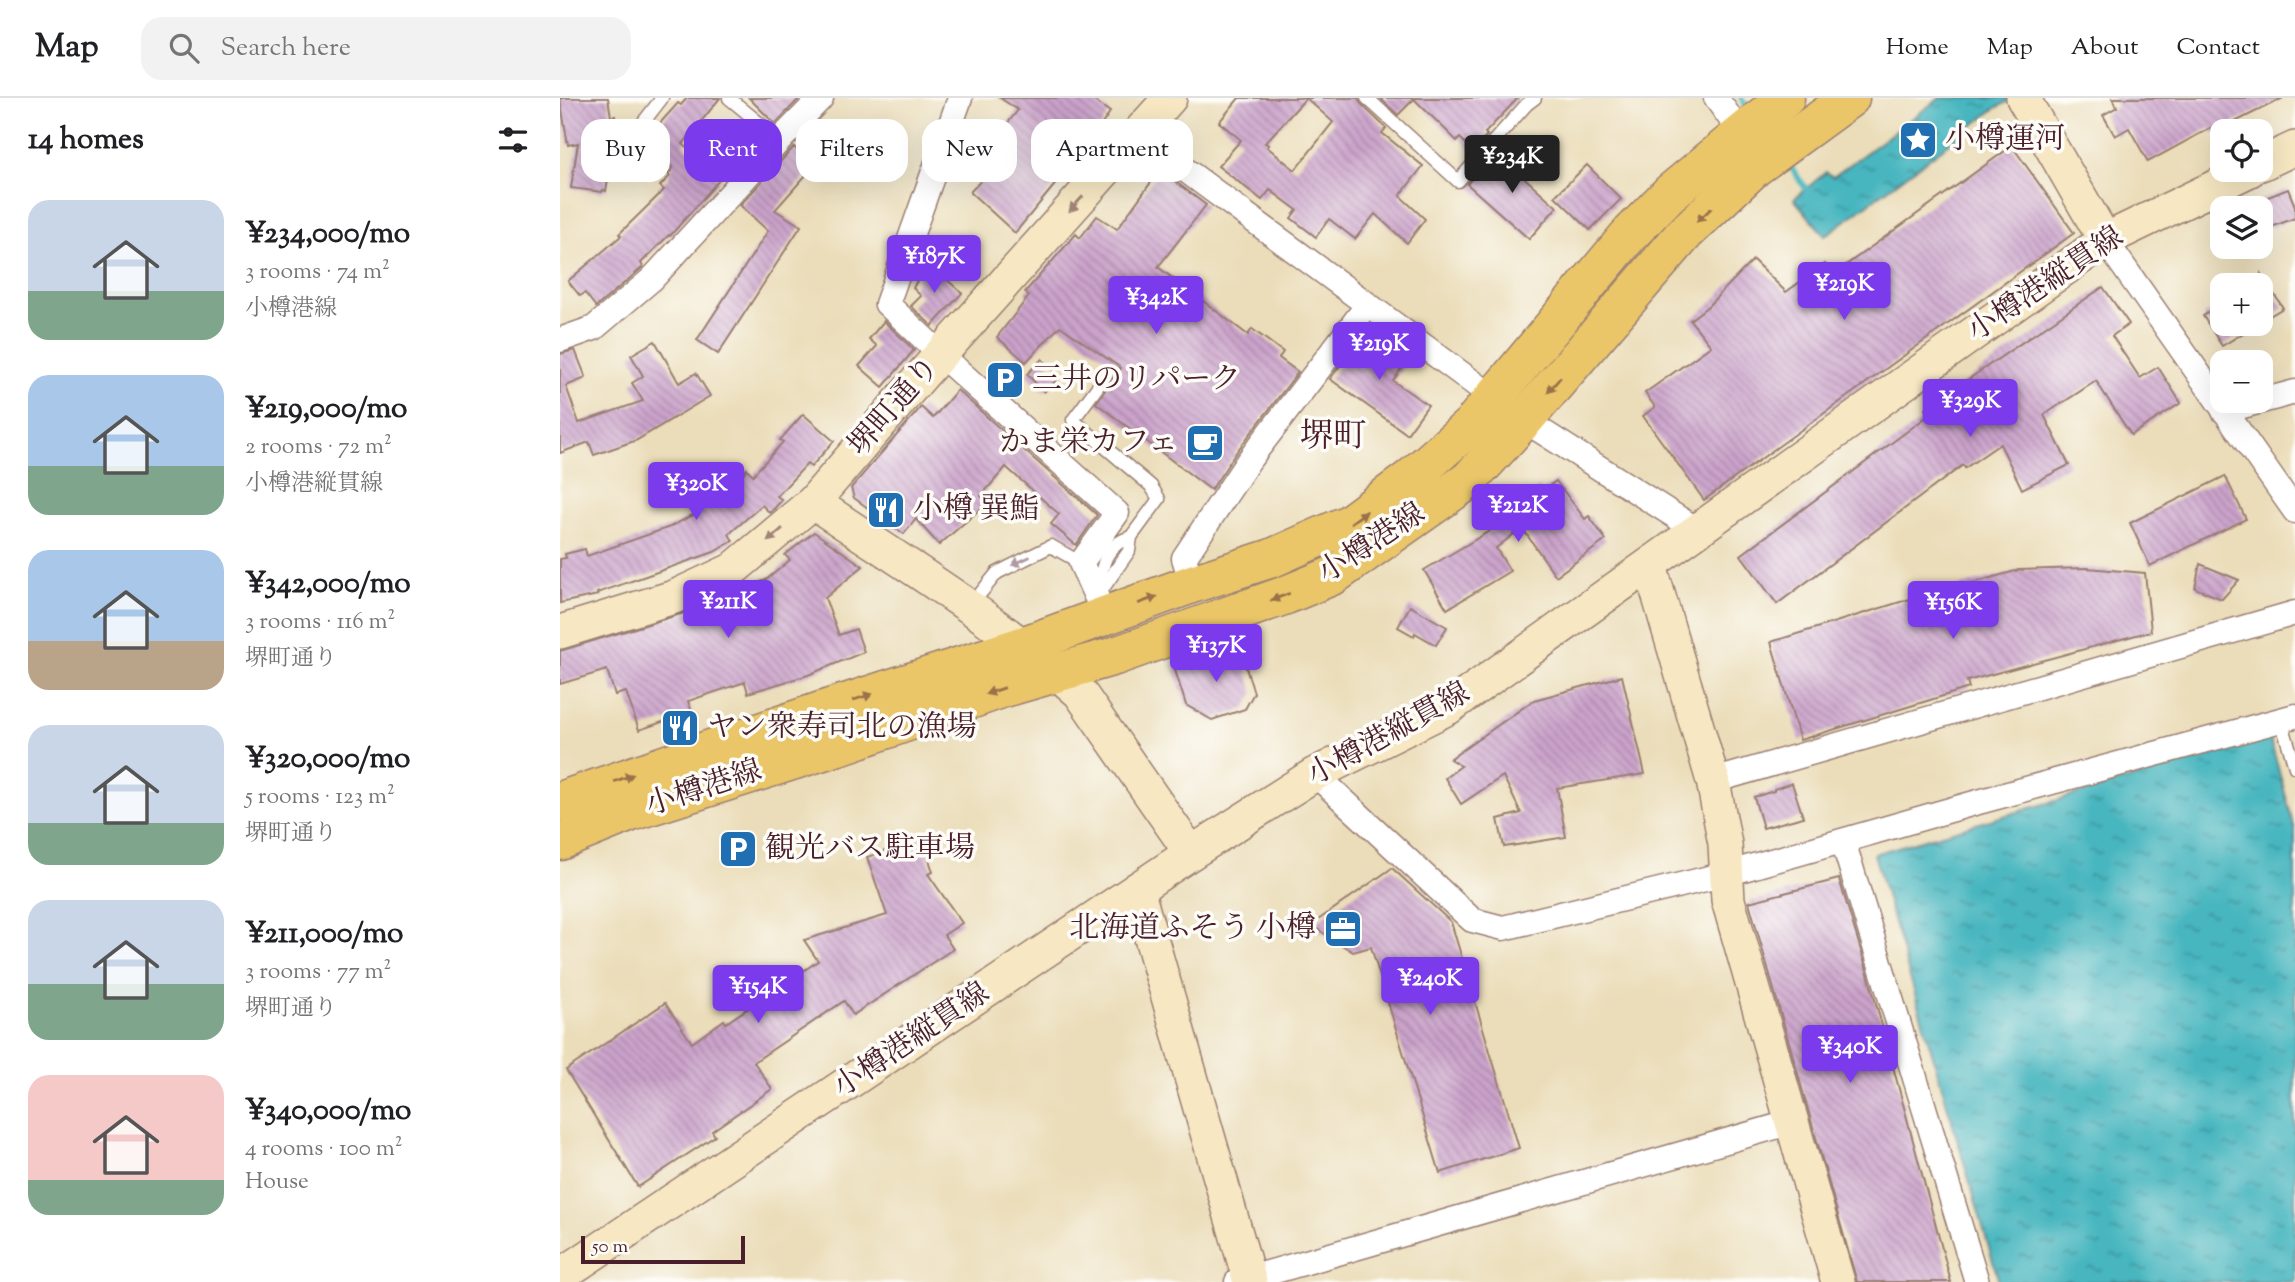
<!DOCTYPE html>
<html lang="en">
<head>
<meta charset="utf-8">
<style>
	:root { --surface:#fff; --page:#f2f2f2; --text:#202124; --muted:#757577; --line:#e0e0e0; --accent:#7c3aed }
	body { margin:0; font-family:"Sorts Mill Goudy","Noto Serif JP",serif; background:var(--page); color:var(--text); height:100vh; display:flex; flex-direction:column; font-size:26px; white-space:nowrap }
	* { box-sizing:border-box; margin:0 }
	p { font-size:23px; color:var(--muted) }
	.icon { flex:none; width:38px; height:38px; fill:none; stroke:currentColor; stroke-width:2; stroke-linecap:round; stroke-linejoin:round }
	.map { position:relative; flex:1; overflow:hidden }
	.panel { display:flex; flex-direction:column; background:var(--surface); width:560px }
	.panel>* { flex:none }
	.banner { position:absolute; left:21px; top:21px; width:665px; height:63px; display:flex; gap:14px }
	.tools { position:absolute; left:1650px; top:21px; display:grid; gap:14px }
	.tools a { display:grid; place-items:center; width:63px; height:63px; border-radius:14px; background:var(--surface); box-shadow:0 7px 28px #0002; font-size:35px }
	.scale { position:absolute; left:21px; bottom:18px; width:164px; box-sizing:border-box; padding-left:7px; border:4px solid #4a1f2b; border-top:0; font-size:19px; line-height:24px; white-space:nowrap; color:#4a1f2b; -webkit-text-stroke:5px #fdfcf7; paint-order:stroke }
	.price { position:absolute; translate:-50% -60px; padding:0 16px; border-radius:7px; background:var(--accent); color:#fff; font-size:23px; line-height:46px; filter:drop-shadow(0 2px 4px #0008) }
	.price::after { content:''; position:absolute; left:50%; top:42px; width:21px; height:16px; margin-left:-10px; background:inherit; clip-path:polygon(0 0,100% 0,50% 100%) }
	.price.on { background:#222; color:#fff }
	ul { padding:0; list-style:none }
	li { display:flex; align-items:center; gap:21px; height:175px; padding:0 28px }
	li span { display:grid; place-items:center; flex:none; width:196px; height:140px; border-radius:21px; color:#555 }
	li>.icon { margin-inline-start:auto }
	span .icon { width:84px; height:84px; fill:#fffc; stroke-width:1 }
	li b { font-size:30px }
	h2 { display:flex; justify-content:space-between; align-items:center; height:84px; padding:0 28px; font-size:30px }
	.chip { padding:0 24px; border-radius:21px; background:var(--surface); box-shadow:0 7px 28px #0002; font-size:24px; line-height:63px }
	.chip.on { background:var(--accent); color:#fff }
	header { display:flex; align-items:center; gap:42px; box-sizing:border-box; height:98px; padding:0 35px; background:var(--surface); border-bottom:2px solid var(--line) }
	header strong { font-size:33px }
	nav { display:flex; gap:38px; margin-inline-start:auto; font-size:24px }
	.search { width:490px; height:63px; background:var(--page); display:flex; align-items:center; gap:18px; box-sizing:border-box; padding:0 24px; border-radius:21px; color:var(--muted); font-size:26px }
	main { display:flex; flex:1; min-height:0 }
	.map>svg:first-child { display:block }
	.water { fill:url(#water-ripples); stroke:#486a75; stroke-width:2 }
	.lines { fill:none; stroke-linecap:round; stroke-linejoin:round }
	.stream { stroke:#46b6bf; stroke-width:6 }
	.building { fill:url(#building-back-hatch); fill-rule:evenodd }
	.lane-casing { stroke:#9a7e72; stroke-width:15 }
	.street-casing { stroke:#9a7e72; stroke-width:27 }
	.secondary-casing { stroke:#9a7e72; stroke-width:36 }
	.primary-casing { stroke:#9a7e72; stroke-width:41 }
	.lane { stroke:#fff; stroke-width:12 }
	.street { stroke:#fff; stroke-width:24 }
	.secondary { stroke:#f7e8c3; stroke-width:33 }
	.primary { stroke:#eac669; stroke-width:38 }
	.oneway { fill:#a08477 }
	.oneway2 { fill:#9a724a }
	.oneway3 { fill:#ae9aa0 }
	.labels { text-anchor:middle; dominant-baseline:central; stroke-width:7; stroke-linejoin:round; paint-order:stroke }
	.poi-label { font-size:30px; fill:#4a1f2b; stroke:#fdfcf7; text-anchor:start }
	.street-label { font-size:30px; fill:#4a1f2b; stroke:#fdfcf7 }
	.quarter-label { font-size:33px; fill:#4a1f2b; stroke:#fdfcf7 }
</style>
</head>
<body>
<header>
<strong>Map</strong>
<div class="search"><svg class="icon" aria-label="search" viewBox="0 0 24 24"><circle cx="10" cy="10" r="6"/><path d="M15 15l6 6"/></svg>Search here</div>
<nav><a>Home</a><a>Map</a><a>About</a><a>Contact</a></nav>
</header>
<main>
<section class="panel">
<h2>14 homes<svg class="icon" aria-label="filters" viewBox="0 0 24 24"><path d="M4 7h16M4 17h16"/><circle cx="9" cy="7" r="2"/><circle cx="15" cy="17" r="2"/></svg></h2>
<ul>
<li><span style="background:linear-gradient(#c9d6e8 65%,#7fa58c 0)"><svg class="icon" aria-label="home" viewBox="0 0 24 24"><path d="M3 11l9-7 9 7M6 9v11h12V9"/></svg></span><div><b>¥234,000/mo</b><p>3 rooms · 74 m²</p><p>小樽港線</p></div></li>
<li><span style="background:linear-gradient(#a9c7e8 65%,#7fa58c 0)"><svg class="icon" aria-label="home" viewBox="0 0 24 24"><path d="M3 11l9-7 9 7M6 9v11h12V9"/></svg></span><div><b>¥219,000/mo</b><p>2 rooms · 72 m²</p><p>小樽港縦貫線</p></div></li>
<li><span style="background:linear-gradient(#a9c7e8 65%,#b9a48a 0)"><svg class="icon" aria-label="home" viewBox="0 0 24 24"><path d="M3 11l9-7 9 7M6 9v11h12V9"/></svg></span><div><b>¥342,000/mo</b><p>3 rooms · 116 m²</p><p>堺町通り</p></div></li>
<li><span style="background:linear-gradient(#c9d6e8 70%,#7fa58c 0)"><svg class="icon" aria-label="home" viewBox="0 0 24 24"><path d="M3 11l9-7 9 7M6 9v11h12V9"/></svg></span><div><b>¥320,000/mo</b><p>5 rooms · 123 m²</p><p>堺町通り</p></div></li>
<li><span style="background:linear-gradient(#c9d6e8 60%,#7fa58c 0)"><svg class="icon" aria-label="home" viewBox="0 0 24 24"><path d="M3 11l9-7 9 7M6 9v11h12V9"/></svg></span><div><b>¥211,000/mo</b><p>3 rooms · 77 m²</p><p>堺町通り</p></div></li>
<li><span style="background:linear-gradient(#f6c9c9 75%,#7fa58c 0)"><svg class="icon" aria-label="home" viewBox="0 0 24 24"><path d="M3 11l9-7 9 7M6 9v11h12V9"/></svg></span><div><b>¥340,000/mo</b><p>4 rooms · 100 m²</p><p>House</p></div></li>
</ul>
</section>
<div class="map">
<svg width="1735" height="1184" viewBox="0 0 1735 1184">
	<defs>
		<pattern id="water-ripples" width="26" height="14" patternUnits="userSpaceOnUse" patternTransform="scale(1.75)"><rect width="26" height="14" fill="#46b6bf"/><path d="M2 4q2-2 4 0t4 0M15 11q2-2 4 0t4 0" fill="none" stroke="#3c939b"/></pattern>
		<pattern id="building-back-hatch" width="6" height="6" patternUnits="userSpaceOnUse" patternTransform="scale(1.75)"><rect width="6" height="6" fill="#cba3cb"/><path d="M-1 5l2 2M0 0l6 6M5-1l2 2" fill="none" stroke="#a784a5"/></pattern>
	</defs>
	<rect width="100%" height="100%" fill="#fdfcf7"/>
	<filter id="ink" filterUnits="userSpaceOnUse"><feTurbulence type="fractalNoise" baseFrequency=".0143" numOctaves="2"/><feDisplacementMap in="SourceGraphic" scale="14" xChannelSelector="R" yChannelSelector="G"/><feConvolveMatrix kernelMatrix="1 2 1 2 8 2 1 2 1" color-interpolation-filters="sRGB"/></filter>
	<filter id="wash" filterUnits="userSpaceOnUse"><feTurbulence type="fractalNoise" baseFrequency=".00686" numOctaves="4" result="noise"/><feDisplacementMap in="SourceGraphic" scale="28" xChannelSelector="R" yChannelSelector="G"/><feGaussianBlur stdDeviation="1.57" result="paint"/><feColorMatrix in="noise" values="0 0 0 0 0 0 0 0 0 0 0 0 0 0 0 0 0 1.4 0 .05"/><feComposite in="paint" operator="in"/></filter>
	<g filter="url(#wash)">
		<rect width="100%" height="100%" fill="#ebddb9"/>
		<g class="water">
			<polygon points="1380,0 1455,0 1436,10 1265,138 1234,101 1266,74 1273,79"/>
			<polygon points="1710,640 1735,732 1735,1184 1439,1184 1314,756"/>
		</g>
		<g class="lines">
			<g class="stream">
				<polyline points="1181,0 1190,13"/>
				<polyline points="1225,61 1249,95"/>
			</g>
		</g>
		<g id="blocks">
			<g class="building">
				<polygon points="0,0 48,0 51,19 55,18 57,29 46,93 43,92 42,94 11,90 18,45 8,47"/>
				<polygon points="127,0 160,0 123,46 160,81 110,138 109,137 81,165 83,169 36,209 25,195 20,198 8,183 61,138 59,136 104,92 100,88 110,78 108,76 113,70 83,44 118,5 121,7"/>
				<polygon points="189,0 240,0 215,26"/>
				<polygon points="440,0 530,0 550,14 522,56 521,55 455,135 410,94 429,74 417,64 458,12"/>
				<path d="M679,0H798L801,6L826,30L822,35L863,68L840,98L865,121L847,145L815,116L795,141L769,121L756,139L731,120L737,112L710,92L702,102L658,68L681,42L659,24ZM746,0L773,24L735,72L707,49L709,47L705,45Z"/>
				<polygon points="820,0 958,0 925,35 927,37 913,53 900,40 897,43 854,1 838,17"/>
				<polygon points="1553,0 1723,0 1653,35 1650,30 1588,64 1569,30 1555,38 1543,17 1557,9"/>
				<polygon points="288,37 307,57 283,80 264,60"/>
				<polygon points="1452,48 1514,135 1144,402 1083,318 1095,309 1085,295 1151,248 1130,222 1148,208 1193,162 1226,194 1265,166 1272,177"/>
				<polygon points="234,49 254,68 215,112 241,128 158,256 137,242 208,133 180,107"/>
				<polygon points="936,54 997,109 969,141 907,86"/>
				<polygon points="1027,67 1061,101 1030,132 995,98"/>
				<polygon points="600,72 646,107 598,169 688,237 692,231 723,254 719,260 738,274 677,353 651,392 536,305 561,270 500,228 466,264 437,239 469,198 465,194 516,136 520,140 537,118 557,131"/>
				<polygon points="1728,91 1735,108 1735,120 1709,130 1698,103"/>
				<polygon points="367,164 402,195 372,228 351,208 361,198 353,190"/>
				<polygon points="1701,176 1723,210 1701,223"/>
				<polygon points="1543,189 1569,226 1552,238 1580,280 1598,269 1621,305 1571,337 1536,283 1484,317 1509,367 1462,391 1440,346 1405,370 1403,367 1217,506 1181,457 1369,317 1365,311"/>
				<polygon points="1662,205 1662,226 1698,226 1662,248 1643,218"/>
				<polygon points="324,223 354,252 323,289 299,268 317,248 309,241"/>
				<polygon points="807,232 848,261 833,283 868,307 847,336 770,281"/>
				<polygon points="95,243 119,285 136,275 150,298 77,342 34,357 29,344 0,355 0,256 15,252 26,280 6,288 19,325 83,303 72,285 83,278 71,257"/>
				<polygon points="482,261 500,279 484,294 467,276"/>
				<polygon points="397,292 537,417 516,447 491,426 499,416 446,369 421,398 427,405 379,447 356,421 344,436 294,400 291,390 361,309 373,320"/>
				<polygon points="243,316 274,343 251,369 247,366 217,398 222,402 210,415 202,407 169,436 173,443 154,454 37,495 38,497 0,505 0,461 6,460 5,456 25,451 27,458 110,429 135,416 134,413 167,393 187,371 193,377 223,344 220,342"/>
				<polygon points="1665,378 1686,421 1590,468 1570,425"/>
				<polygon points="996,383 1025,421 1029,418 1046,442 996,478 962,430 936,450 950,473 887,511 864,472 948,422 943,416 979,389 982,393"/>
				<polygon points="254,434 303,468 265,500 279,537 296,531 304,554 248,577 188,595 185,584 128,603 132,614 79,632 66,594 55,597 47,572 0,586 0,553 173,500 171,494 206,482 230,462 225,457"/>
				<polygon points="1640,466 1679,482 1662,501 1635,490"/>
				<polygon points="1527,470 1585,475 1591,533 1407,583 1409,590 1240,642 1211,544 1379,492 1380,494 1459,472"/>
				<polygon points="850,508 887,529 876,547 855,535 854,538 838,529"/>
				<polygon points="679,548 694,595 685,611 652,622 626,607 614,569"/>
				<polygon points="1062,578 1085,676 997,690 1006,739 944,749 938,721 961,715 943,678 901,706 885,680 901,668 890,661 974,602"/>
				<polygon points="1232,685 1243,719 1203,730 1194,699 1214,693 1214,691"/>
				<polygon points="362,740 373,774 368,776 402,825 384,837 393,851 293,917 284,903 194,964 212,991 152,1033 155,1038 78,1089 6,972 105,905 132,945 164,922 166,925 258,863 244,842 327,817 307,759"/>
				<polygon points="832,770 891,824 959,1050 880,1075 811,849 793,854 751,827"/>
				<polygon points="1279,781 1307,872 1391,1184 1297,1184 1189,804"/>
			</g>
		</g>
	</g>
	<g filter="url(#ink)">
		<use href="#blocks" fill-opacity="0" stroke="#9a7e72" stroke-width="2"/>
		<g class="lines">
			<defs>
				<g id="lane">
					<polyline points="169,0 220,42"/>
					<polyline points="807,0 898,83 967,6 975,0"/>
					<polyline points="82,26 102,0"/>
					<path d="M538,492C542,467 545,447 571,439"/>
					<polyline points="537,499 569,453 571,439 599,401 591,388 513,322 547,276"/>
					<polyline points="411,507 437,475 491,448 521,465"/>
					<polyline points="1721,622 1735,669"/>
				</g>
				<g id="street">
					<polyline points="400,0 327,206 392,267 557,415 521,465 545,518"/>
					<polyline points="1156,0 1181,35"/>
					<polyline points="578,37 964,322 1137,432"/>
					<polyline points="1545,142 1735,413"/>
					<polyline points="0,242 34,230 92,181 220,42 261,0"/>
					<polyline points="1664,313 1735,294"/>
					<polyline points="632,486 624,460 689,362 807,208"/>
					<polyline points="755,676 912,822 943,830 1166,776 1411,706 1735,618"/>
					<polyline points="1153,683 1735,515"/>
					<polyline points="1283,743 1417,1184"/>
					<polyline points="677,1184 1232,1024"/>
				</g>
				<g id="secondary">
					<polyline points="1463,0 1545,142"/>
					<polyline points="1701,66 1735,50"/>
					<path d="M253,404C343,465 438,522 520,595L631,755"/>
					<polyline points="1090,468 1153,683 1165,746 1168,802 1278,1184"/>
					<polyline points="0,534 114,499 172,472 253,404 363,276 610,0"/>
					<polyline points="577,791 690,1184"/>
					<polyline points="0,1178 631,755 755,676 888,610 1545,142 1690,72"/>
				</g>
				<g id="primary">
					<polyline points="0,703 264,612 462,548 632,486 712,460 789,426 851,380 911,327 1068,138 1110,95 1225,0"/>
					<polyline points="0,743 71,714 282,647 444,590 555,558 726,497 774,477 909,382 964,322 1125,135 1194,70 1290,0"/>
				</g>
			</defs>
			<use href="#lane" class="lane-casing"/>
			<use href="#street" class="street-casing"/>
			<use href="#secondary" class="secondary-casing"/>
			<use href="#primary" class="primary-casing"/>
			<use href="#lane" class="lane"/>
			<use href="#street" class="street"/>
			<use href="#secondary" class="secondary"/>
			<use href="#primary" class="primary"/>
		</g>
		<defs><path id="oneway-solid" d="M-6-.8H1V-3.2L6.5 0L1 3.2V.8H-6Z" transform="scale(1.75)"/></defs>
		<g class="oneway">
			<use href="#oneway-solid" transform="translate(516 106) rotate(132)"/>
			<use href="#oneway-solid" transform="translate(215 437) rotate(139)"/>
		</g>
		<g class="oneway2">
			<use href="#oneway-solid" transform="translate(1144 117) rotate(137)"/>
			<use href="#oneway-solid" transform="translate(994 287) rotate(130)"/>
			<use href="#oneway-solid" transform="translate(799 419) rotate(-36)"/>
			<use href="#oneway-solid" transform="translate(720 499) rotate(159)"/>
			<use href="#oneway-solid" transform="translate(588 502) rotate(-20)"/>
			<use href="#oneway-solid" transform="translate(435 593) rotate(161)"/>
			<use href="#oneway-solid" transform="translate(303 599) rotate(-18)"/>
			<use href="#oneway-solid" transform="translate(64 680) rotate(-20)"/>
		</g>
		<use class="oneway3" href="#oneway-solid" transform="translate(461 463) rotate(154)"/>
	</g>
	<defs>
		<symbol id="sight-square" viewBox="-11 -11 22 22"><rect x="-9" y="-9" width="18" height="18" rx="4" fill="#1f6fb2" stroke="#fdfcf7"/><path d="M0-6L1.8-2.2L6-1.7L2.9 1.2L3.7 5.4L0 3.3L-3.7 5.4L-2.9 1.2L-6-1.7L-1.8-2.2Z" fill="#fff"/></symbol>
		<symbol id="parking-square" viewBox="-11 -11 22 22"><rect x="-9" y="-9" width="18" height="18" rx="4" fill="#1f6fb2" stroke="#fdfcf7"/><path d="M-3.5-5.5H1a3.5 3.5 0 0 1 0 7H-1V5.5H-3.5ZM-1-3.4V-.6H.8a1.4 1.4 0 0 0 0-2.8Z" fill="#fff"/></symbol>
		<symbol id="cafe-square" viewBox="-11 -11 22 22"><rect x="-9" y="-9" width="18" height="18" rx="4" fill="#1f6fb2" stroke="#fdfcf7"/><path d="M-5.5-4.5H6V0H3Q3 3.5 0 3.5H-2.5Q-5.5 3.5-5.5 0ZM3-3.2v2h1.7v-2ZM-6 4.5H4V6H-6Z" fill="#fff"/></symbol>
		<symbol id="restaurant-square" viewBox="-11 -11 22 22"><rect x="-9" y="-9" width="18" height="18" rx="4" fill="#1f6fb2" stroke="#fdfcf7"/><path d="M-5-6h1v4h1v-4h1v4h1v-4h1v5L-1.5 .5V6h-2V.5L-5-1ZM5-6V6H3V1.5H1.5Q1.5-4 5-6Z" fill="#fff"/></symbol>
		<symbol id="office-square" viewBox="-11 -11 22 22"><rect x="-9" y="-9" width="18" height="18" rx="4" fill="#1f6fb2" stroke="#fdfcf7"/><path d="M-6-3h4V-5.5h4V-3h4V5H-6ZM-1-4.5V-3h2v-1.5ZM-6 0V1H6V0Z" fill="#fff"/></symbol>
	</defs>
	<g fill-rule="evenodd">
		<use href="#sight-square" x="1336" y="20" width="44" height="44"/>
		<use href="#parking-square" x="423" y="260" width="44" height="44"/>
		<use href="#cafe-square" x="623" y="323" width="44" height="44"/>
		<use href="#restaurant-square" x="304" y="390" width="44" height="44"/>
		<use href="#restaurant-square" x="98" y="608" width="44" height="44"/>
		<use href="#parking-square" x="156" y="729" width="44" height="44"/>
		<use href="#office-square" x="761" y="809" width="44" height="44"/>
	</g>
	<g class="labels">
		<g class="poi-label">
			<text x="1385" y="42">小樽運河</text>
			<text x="472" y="282">三井のリパーク</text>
			<text x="618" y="345" text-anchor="end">かま栄カフェ</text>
			<text x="353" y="412">小樽 巽鮨</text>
			<text x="147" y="630">ヤン衆寿司北の漁場</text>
			<text x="205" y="751">観光バス駐車場</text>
			<text x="756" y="831" text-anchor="end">北海道ふそう 小樽</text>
		</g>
		<g class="street-label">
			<text transform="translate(1486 187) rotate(-34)">小樽港縦貫線</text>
			<text transform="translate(335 309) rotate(-49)">堺町通り</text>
			<text transform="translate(812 446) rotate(-33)">小樽港線</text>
			<text transform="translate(829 637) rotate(-29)">小樽港縦貫線</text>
			<text transform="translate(144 691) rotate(-18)">小樽港線</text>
			<text transform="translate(352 943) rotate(-34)">小樽港縦貫線</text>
		</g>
		<g class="quarter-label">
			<text x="773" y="340">堺町</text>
		</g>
	</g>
</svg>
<div class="tools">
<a><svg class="icon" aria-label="locate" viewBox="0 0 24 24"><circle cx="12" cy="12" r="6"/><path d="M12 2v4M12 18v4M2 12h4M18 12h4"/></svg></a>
<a><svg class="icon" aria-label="layers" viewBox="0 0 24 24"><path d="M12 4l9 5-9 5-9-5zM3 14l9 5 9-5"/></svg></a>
<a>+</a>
<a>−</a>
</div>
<div class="scale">50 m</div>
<b class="price on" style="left:952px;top:97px">¥234K</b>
<b class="price" style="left:374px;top:197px">¥187K</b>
<b class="price" style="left:1284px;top:224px">¥219K</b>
<b class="price" style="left:596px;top:238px">¥342K</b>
<b class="price" style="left:819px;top:284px">¥219K</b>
<b class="price" style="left:1410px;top:341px">¥329K</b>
<b class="price" style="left:136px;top:424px">¥320K</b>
<b class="price" style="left:958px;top:446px">¥212K</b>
<b class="price" style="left:168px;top:542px">¥211K</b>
<b class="price" style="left:1393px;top:543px">¥156K</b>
<b class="price" style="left:656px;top:586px">¥137K</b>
<b class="price" style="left:870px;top:919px">¥240K</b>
<b class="price" style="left:198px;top:927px">¥154K</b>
<b class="price" style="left:1290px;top:987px">¥340K</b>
<div class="banner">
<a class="chip">Buy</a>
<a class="chip on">Rent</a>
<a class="chip">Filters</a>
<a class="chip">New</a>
<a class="chip">Apartment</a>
</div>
</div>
</main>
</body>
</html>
